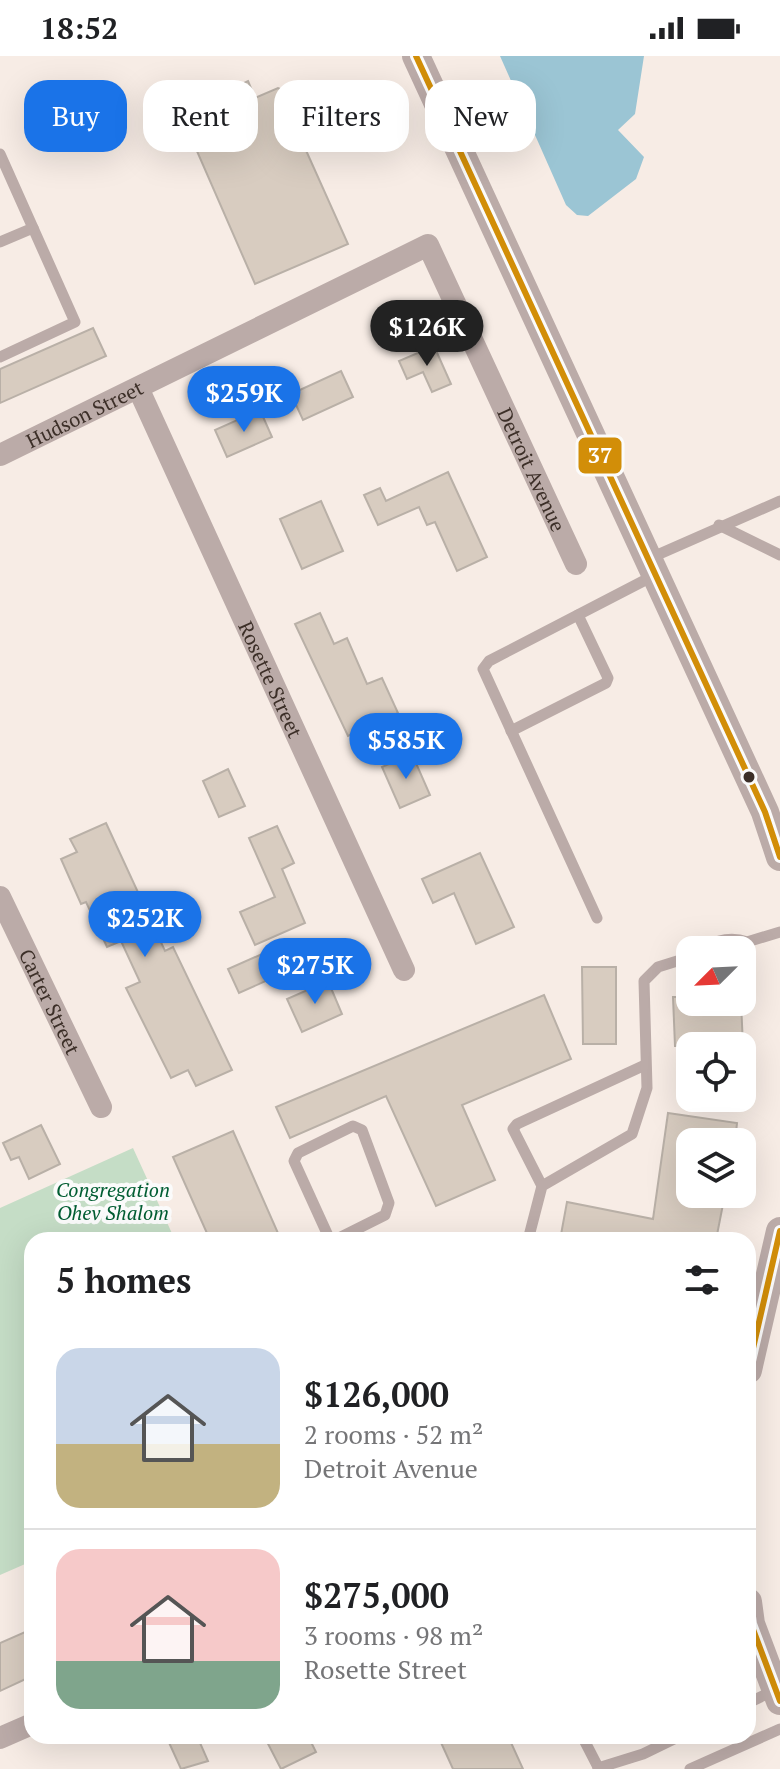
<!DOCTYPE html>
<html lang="en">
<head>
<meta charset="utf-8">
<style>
	:root { --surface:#fff; --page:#f6f6f6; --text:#202124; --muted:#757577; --line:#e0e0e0; --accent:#1a73e8 }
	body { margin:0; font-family:"PT Serif",serif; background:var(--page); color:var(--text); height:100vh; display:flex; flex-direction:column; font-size:30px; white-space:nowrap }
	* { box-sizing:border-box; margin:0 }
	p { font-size:26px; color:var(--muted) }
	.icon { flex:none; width:44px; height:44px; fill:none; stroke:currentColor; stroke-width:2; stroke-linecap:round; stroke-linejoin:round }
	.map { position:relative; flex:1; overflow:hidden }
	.side { position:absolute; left:24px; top:1176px; width:732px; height:512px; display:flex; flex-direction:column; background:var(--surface); border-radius:24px; box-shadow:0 8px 32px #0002 }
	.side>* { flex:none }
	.top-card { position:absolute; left:24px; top:24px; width:732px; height:72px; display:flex; gap:16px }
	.needle { width:52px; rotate:246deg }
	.fabs { position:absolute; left:676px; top:880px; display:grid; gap:16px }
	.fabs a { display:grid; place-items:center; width:80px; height:80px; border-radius:16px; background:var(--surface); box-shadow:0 8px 32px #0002; font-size:40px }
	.price { position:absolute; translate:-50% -68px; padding:0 18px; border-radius:28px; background:var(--accent); color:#fff; font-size:26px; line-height:52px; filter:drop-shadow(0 2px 4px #0008) }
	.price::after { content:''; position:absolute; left:50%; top:48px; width:24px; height:18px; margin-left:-12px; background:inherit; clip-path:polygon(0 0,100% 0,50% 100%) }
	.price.active { background:#222; color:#fff }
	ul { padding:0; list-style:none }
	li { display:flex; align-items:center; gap:24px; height:200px; padding:0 32px }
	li+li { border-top:2px solid var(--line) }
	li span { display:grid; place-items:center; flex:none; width:224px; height:160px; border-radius:24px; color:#555 }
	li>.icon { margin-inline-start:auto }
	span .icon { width:96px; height:96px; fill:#fffc; stroke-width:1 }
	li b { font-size:34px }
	h2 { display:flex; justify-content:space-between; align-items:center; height:96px; padding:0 32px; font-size:34px }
	.pill { padding:0 28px; border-radius:24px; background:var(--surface); box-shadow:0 8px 32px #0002; font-size:28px; line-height:72px }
	.pill.active { background:var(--accent); color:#fff }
	.status { display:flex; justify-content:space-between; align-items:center; height:56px; padding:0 40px; background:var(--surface); direction:ltr }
	.status svg { height:22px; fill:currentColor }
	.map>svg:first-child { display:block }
	.green { fill:#c5ddc6 }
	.water { fill:#9bc5d4 }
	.building { fill:#d8ccc0; stroke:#b9b0a7; stroke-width:2 }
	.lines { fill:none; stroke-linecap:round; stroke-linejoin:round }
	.service { stroke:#bbaba8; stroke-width:11 }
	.minor { stroke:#bbaba8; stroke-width:22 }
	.tertiary { stroke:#bbaba8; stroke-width:28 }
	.bus-1-casing { stroke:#fbfbfb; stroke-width:12 }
	.bus-1 { stroke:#d28e08; stroke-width:6 }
	.bus-dot { fill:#3c2f28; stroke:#fbfbfb; stroke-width:3 }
	.labels { text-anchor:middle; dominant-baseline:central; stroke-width:8; stroke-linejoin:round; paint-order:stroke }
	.street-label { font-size:20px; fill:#3c2f28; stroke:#fbfbfb }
	.park-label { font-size:20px; font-style:italic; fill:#005d32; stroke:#fbfbfb }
	.line-badge { stroke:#fbfbfb; stroke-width:3 }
	.badge-label { font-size:22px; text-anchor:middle; font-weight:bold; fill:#fff }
</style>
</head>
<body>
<div class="status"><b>18:52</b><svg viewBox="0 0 49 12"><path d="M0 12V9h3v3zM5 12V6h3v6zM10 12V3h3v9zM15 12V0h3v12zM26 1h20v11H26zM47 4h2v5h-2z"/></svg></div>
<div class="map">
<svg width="780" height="1713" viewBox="0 0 780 1713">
	<rect width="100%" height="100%" fill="#f7ece5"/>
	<polygon class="green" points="133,1092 175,1184 32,1184 32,1505 0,1519 0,1152"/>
	<polygon class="water" points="500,0 644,0 635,58 618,74 644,101 636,123 588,160 577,159 566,149"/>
	<g class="building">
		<polygon points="248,25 255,42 278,32 286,35 291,45 287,52 348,188 255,228 193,86 230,70 217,40"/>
		<polygon points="93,272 106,300 0,347 0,313"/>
		<polygon points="434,290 451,328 432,336 423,316 407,323 399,305"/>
		<polygon points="341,315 353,341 303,364 291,338"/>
		<polygon points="260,354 272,381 227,401 215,374"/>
		<polygon points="448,416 487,501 457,515 435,466 427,469 419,451 378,469 364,439 380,432 386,445"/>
		<polygon points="321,445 343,495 302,513 280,463"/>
		<polygon points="320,557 334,588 347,582 367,628 382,622 398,657 348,680 295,568"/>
		<polygon points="412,698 430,739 400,752 382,711"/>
		<polygon points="228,713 245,750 219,761 203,725"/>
		<polygon points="106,767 165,895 173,891 232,1014 196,1030 188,1014 171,1022 126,932 140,926 121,885 107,891 86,846 81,848 61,803 77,796 70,783"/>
		<polygon points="277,770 294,807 282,813 305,867 255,889 240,856 275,841 249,782"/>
		<polygon points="480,797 514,871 476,888 454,837 433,847 422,823"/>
		<polygon points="269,895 279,919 239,937 228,913"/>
		<polygon points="582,911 616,911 616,988 583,988"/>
		<polygon points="328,925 342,958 302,976 287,943"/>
		<polygon points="544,939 571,1003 462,1049 495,1124 436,1150 386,1040 290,1082 276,1051"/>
		<polygon points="673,941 690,941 690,946 741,946 743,990 675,990"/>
		<polygon points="668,1057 737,1067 735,1086 690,1086 690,1138 725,1138 716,1184 560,1184 567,1146 653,1163"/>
		<polygon points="41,1069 60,1108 29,1123 19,1101 11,1104 3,1087"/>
		<polygon points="233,1075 281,1184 210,1184 173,1101"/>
		<polygon points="32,1573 32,1620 0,1635 0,1587"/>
		<polygon points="166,1680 197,1680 208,1705 181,1713"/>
		<polygon points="264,1680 308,1680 316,1696 281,1713"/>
		<polygon points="438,1680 508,1680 523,1713 453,1713"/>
	</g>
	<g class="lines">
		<g class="service">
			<polyline points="0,98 75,266 0,301"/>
			<polyline points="0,186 33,172"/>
			<polyline points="719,469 780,499"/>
			<polyline points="648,503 780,445"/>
			<polyline points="511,675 606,627 608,622 578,559"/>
			<polyline points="597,862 483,613 489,605 655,519"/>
			<path d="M706,894C716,882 734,881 747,886"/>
			<polyline points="740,894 747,886 780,876"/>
			<polyline points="542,1130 513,1073 517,1068 645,1009"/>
			<polyline points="330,1184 294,1105 298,1097 353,1070 362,1074 389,1147 385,1159 335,1184"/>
			<polyline points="528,1184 542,1130 632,1078 647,1032 644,925 658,911 690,901"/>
			<polyline points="748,1647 775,1634"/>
			<polyline points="582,1680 599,1713"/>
			<polyline points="598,1712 643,1698 680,1680"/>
			<polyline points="690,1713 780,1673"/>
		</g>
		<g class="minor">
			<path id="s1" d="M139,334L404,914"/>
			<path id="s2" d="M0,399L428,189L576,508"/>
			<path id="s3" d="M0,841L101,1051"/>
			<polyline points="0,1682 32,1668"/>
		</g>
		<g class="tertiary">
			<polyline points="416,0 765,756 780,801"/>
			<polyline points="748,1314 780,1175"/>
			<polyline points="748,1546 751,1568 780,1645"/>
		</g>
		<defs>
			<g id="bus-1">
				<polyline points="416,0 765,756 780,801"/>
				<polyline points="748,1314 780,1175"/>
				<polyline points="748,1546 751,1568 780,1645"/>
			</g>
		</defs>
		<use href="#bus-1" class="bus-1-casing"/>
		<use href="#bus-1" class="bus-1"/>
	</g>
	<circle class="bus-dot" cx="749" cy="721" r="7"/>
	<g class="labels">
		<g class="street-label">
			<text stroke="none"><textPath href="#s2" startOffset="94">Hudson Street</textPath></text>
			<text stroke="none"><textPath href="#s2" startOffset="724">Detroit Avenue</textPath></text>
			<text stroke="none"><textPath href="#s1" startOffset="318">Rosette Street</textPath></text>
			<text stroke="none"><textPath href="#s3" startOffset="116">Carter Street</textPath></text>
		</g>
		<g class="park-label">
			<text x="113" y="1133">Congregation<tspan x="113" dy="23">Ohev Shalom</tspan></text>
		</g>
	</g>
	<rect class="line-badge" x="577" y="380" width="46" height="39" rx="8" fill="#d28e08"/>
	<g class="badge-label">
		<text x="600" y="407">37</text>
	</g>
</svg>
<div class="fabs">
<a><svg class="needle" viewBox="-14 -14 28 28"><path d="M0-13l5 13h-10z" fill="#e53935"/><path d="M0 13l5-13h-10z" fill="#757577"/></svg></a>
<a><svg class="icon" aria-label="locate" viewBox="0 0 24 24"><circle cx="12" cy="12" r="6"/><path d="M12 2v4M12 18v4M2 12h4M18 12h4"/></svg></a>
<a><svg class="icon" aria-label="layers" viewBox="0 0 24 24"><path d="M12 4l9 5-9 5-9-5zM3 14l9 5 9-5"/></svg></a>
</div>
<b class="price active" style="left:427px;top:312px">$126K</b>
<b class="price" style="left:244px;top:378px">$259K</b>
<b class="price" style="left:406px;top:725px">$585K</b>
<b class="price" style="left:145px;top:903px">$252K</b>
<b class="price" style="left:315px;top:950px">$275K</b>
<div class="top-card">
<a class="pill active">Buy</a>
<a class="pill">Rent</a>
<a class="pill">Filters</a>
<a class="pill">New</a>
</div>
<section class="side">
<h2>5 homes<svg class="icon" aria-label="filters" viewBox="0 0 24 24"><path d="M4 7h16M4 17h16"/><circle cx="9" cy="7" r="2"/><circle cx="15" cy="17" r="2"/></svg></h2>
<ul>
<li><span style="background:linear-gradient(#c9d6e8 60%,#c2b280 0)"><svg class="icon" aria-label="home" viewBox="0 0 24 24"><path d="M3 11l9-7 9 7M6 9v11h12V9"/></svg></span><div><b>$126,000</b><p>2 rooms · 52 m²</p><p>Detroit Avenue</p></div></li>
<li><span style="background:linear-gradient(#f6c9c9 70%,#7fa58c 0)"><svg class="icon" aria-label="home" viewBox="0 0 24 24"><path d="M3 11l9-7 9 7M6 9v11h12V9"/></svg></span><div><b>$275,000</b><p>3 rooms · 98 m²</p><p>Rosette Street</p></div></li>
</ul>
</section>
</div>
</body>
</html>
